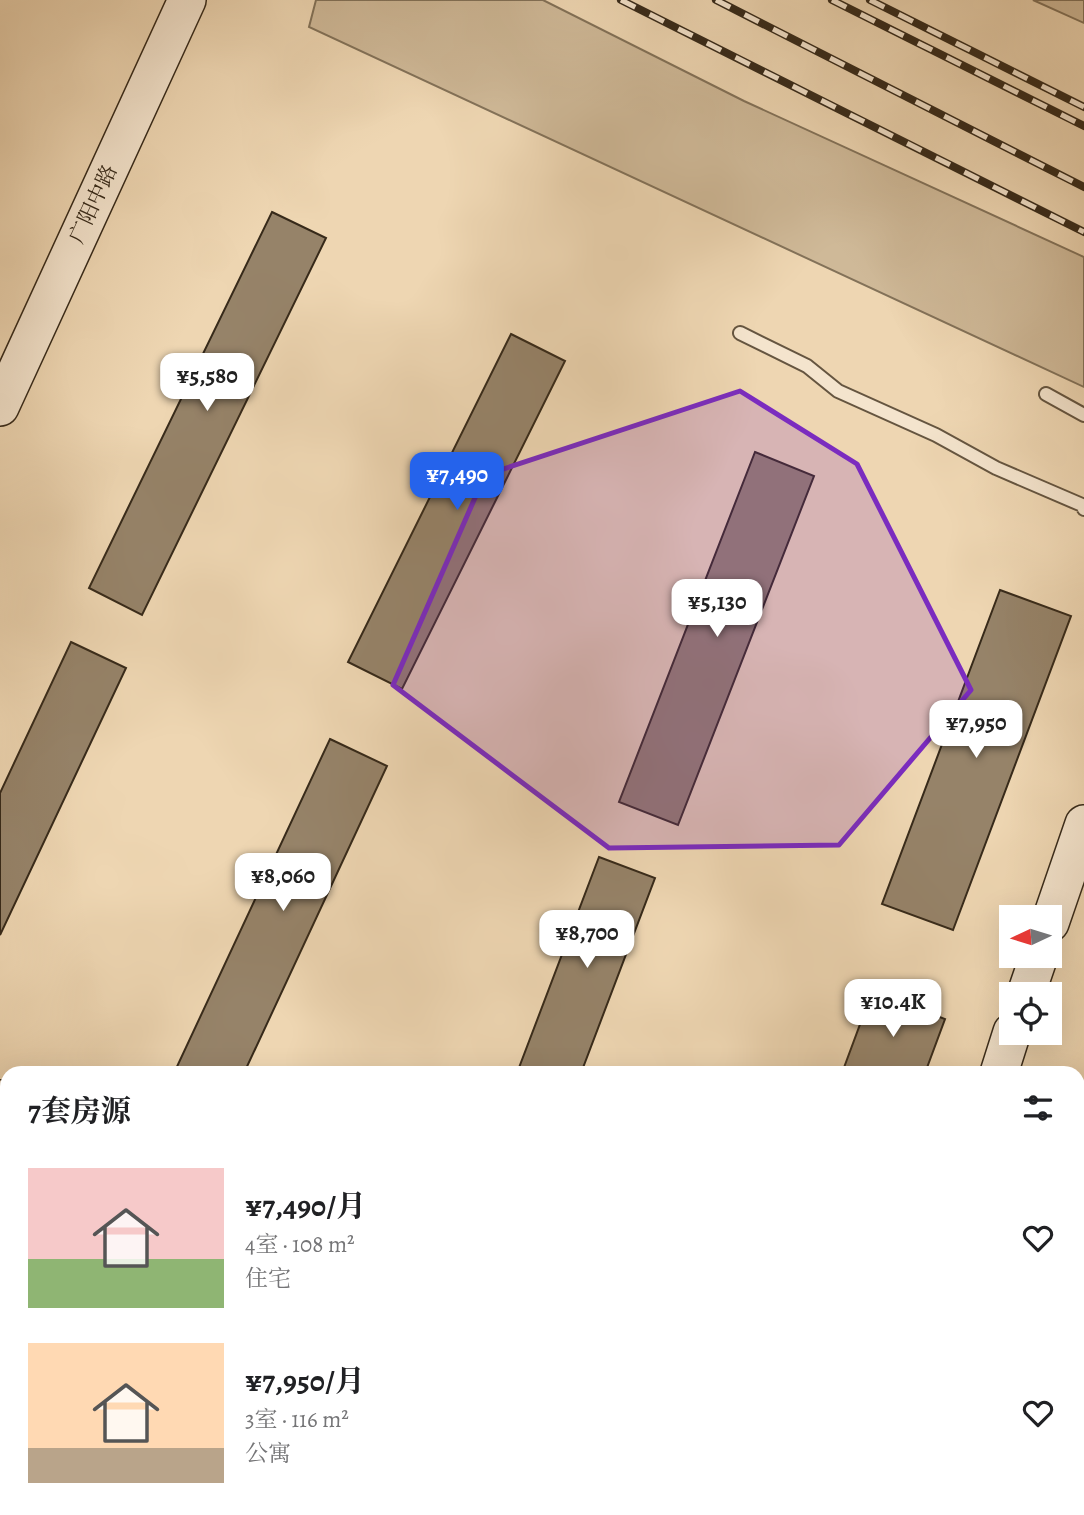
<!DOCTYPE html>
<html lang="zh">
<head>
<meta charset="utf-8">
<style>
	:root { --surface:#fff; --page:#f2f2f2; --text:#202124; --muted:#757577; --accent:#2563eb }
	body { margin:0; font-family:Alegreya,"Noto Serif SC",serif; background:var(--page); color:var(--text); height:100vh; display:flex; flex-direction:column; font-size:26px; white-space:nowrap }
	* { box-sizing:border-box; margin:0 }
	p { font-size:23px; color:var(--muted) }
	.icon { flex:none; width:38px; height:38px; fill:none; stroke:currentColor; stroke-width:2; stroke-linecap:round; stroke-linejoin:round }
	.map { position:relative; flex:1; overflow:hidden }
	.side { position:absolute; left:0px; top:1066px; width:1085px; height:450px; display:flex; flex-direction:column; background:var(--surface); border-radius:21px 21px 0 0; box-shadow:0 7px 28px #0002 }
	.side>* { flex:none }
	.needle { width:46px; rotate:266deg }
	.controls { position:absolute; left:999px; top:905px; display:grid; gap:14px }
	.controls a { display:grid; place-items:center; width:63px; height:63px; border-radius:0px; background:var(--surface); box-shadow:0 7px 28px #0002; font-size:35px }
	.price { position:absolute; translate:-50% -60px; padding:0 16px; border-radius:14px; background:#fff; color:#222; font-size:23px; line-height:46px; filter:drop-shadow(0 2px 4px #0008) }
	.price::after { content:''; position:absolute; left:50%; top:42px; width:21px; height:16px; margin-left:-10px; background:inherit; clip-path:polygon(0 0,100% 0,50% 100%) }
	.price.selected { background:var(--accent); color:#fff }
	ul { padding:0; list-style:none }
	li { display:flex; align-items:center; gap:21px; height:175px; padding:0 28px }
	li span { display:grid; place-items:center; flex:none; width:196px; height:140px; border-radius:0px; color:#555 }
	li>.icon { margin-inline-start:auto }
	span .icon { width:84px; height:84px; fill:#fffc; stroke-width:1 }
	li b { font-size:30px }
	h2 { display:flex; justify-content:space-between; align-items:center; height:84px; padding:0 28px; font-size:30px }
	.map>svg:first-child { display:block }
	.green { fill:#cfb998; stroke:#837259; stroke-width:2 }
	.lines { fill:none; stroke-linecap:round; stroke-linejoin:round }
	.stream { stroke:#806e56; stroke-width:8 }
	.building { fill:#968369; stroke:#372a1a; stroke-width:2 }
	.lane-casing { stroke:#655540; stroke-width:16 }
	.street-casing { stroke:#655540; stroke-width:30 }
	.secondary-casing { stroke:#372a1a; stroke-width:40 }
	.lane { stroke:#f4e4cd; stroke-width:12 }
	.street { stroke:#f4e4cd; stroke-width:26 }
	.secondary { stroke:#f4e4cd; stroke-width:37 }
	.rail-casing { stroke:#372a1a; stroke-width:8 }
	.rail { stroke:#f4e4cd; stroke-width:5; stroke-dasharray:16; stroke-linecap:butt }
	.marked { fill:#7b2cbf; fill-opacity:0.2; stroke:#7b2cbf; stroke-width:5; stroke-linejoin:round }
	.labels { text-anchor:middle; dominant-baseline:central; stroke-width:7; stroke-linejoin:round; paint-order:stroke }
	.street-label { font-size:21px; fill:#372a1a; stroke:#f4e4cd }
</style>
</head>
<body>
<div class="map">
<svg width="1084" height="1515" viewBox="0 0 1084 1515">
	<rect width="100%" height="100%" fill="#eed6b2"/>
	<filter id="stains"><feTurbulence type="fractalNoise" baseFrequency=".00286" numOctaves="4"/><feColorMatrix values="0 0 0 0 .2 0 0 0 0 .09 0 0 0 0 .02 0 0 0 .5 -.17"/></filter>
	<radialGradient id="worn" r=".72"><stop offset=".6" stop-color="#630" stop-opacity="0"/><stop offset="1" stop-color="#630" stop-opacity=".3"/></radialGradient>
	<g class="green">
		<polygon points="316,0 543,0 744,101 1084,257 1084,387 309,27"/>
		<polygon points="1033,0 1084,0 1084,23"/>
	</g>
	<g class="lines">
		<g class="stream">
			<polyline points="1078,1249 1084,1233"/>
			<polyline points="989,1515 991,1508"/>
		</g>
	</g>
	<g class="building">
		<polygon points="272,212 326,238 142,615 89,588"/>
		<polygon points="511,334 565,361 402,689 348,662"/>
		<polygon points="755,452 814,476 678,825 619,802"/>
		<polygon points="1000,590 1071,616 953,930 882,904"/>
		<polygon points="71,642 126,668 0,935 0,793"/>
		<polygon points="330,739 387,766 244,1073 174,1073"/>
		<polygon points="599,857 655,878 581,1073 517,1073"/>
		<polygon points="872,992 945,1019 925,1073 842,1073"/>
		<polygon points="0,1236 7,1240 7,1329 0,1324"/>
		<polygon points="65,1508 121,1508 133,1515 62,1515"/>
		<polygon points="338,1508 450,1508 447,1515 351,1515"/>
	</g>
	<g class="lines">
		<defs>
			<g id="lane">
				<polyline points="740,333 807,366 838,391 936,435 996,468 1082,505 1084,509"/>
				<polyline points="1046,394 1084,415"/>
			</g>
			<g id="street">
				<polyline points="1078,1137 1084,1138"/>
				<polyline points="169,1515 172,1508"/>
			</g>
			<g id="secondary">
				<polyline points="0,407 187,0"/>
				<polyline points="1050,923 1084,824"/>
				<polyline points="1026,994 1039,956"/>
				<polyline points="999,1073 1012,1032"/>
				<polyline points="0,1099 7,1102"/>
				<polyline points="848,1515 850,1508"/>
			</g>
		</defs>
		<use href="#lane" class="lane-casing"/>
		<use href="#street" class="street-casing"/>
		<use href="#secondary" class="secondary-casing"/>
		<use href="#lane" class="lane"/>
		<use href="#street" class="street"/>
		<use href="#secondary" class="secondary"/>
		<defs>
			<g id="rail">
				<polyline points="621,0 1084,232"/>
				<polyline points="716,0 1084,187"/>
				<polyline points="832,0 1084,126"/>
				<polyline points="870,0 1084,107"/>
			</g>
		</defs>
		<use href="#rail" class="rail-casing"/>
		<use href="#rail" class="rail"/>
	</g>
	<path class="marked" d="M740,391L857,464L971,690L839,845L609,848L393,685L485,475Z"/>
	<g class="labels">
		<g class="street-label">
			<text transform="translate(93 204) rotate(-65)">广阳中路</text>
		</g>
	</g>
	<rect width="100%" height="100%" filter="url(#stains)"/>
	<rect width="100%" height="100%" fill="url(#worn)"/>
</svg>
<div class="controls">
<a><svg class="needle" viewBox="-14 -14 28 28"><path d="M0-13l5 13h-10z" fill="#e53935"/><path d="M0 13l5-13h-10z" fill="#757577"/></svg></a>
<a><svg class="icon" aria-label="locate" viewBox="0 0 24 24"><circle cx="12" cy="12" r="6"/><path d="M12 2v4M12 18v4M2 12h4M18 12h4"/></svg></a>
</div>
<b class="price" style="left:207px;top:413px">¥5,580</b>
<b class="price selected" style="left:457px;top:512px">¥7,490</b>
<b class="price" style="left:717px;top:639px">¥5,130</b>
<b class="price" style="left:976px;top:760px">¥7,950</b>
<b class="price" style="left:283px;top:913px">¥8,060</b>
<b class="price" style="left:587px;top:970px">¥8,700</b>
<b class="price" style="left:893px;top:1039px">¥10.4K</b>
<section class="side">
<h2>7套房源<svg class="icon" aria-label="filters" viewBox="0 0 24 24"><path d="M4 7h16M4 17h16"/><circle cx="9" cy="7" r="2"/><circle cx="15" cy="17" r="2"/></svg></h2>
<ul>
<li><span style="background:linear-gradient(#f6c9c9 65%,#8fb573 0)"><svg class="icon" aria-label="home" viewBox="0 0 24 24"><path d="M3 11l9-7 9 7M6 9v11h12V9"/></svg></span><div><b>¥7,490/月</b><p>4室 · 108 m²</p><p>住宅</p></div><svg class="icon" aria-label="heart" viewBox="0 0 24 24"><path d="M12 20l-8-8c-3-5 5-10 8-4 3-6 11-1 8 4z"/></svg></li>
<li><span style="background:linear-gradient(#ffd9b3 75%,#b9a48a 0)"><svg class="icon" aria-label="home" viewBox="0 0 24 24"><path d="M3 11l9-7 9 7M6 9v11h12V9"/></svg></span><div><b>¥7,950/月</b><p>3室 · 116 m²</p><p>公寓</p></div><svg class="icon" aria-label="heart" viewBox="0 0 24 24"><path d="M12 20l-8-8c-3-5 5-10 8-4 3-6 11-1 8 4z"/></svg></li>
</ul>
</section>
</div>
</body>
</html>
